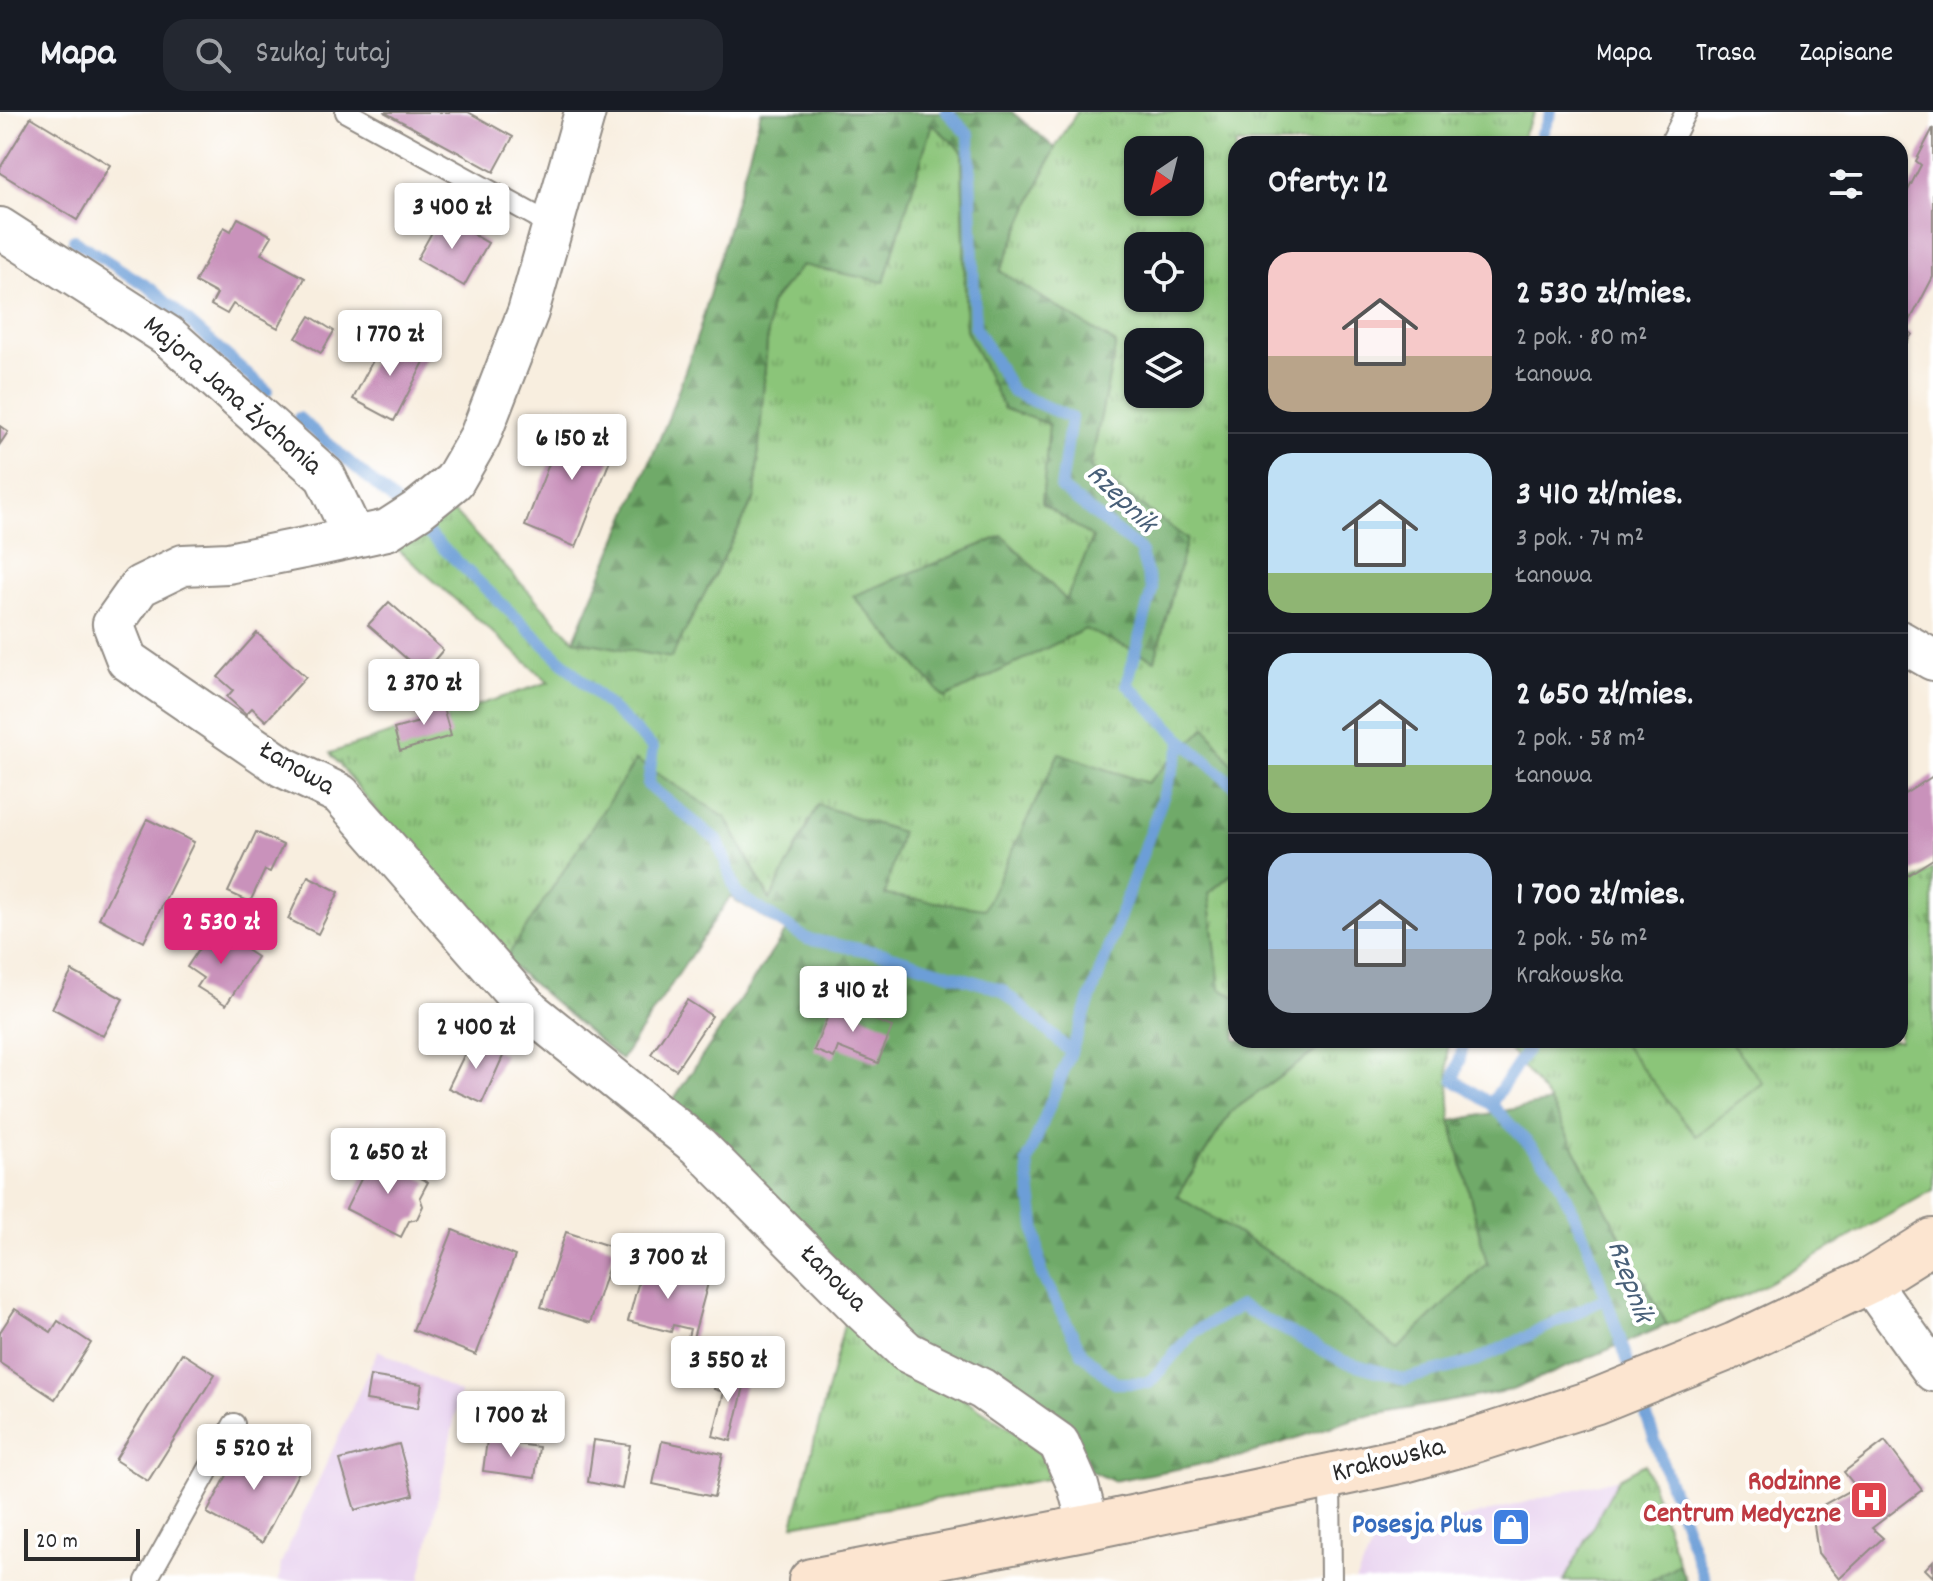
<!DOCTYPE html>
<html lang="pl">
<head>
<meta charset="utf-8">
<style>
	:root { --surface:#171b24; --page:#242831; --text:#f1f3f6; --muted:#9ea1a6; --line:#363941; --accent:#db2777 }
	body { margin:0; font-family:Dekko,sans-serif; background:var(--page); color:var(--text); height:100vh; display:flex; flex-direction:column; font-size:30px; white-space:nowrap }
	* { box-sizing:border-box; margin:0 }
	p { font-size:26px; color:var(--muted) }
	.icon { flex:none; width:44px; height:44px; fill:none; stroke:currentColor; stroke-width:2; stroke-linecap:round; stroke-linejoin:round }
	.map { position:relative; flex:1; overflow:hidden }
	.drawer { position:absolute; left:1228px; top:24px; width:680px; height:912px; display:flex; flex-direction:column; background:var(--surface); border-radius:24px; box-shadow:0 2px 6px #0004 }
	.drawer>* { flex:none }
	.needle { width:52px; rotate:215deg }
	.buttons { position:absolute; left:1124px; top:24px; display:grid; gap:16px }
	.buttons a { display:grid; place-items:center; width:80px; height:80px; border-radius:16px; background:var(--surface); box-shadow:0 2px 6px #0004; font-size:40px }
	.scale { position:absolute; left:24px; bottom:20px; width:116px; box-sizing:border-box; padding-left:8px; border:4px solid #2b2b2b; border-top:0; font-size:22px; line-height:28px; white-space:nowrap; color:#2b2b2b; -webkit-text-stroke:6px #fff; paint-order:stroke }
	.price { position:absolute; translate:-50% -68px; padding:0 18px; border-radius:8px; background:#fff; color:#222; font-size:26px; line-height:52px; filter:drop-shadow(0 2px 4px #0008) }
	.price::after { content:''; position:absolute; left:50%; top:48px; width:24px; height:18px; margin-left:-12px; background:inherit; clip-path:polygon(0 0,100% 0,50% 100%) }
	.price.selected { background:var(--accent); color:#fff }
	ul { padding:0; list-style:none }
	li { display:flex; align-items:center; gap:24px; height:200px; padding:0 40px }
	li+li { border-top:2px solid var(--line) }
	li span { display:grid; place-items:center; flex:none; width:224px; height:160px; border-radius:24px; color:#555 }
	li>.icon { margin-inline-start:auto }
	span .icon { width:96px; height:96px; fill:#fffc; stroke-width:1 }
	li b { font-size:34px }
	h2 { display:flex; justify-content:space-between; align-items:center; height:96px; padding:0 40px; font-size:34px }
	header { display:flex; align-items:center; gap:48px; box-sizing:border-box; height:112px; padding:0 40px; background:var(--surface); border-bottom:2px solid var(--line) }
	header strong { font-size:38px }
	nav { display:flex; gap:44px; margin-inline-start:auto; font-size:28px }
	.search { width:560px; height:72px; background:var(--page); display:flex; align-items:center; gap:20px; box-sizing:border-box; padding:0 28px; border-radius:24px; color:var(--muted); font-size:30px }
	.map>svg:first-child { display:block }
	.built { fill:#e8d2ef }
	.grass { fill:url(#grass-tufts); stroke:#5b7852; stroke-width:2; fill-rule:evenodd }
	.forest { fill:url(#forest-firs); stroke:#4e6a4a; stroke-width:2 }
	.park { fill:#8bc579; stroke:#5b7852; stroke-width:2 }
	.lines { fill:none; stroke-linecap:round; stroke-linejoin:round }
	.stream { stroke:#6c9ed7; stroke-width:12 }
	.building { fill:#c992bb }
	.service-casing { stroke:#928c85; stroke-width:24 }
	.minor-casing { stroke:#928c85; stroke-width:44 }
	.secondary-casing { stroke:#928c85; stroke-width:48 }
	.service { stroke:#fff; stroke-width:20 }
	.minor { stroke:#fff; stroke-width:40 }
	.secondary { stroke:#fce5d0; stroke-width:44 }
	.labels { text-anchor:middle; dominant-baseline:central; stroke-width:8; stroke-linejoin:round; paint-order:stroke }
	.street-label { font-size:28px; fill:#2b2b2b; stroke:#fff }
	.health-label { font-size:28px; font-weight:bold; fill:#be3a42; stroke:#fff; text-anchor:end }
	.shop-label { font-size:28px; font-weight:bold; fill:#366cbe; stroke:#fff; text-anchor:end }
	.water-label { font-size:30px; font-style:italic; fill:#485f78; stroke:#fff }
</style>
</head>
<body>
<header>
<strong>Mapa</strong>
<div class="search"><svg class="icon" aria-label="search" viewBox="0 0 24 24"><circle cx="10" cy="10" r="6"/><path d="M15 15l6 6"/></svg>Szukaj tutaj</div>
<nav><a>Mapa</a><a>Trasa</a><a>Zapisane</a></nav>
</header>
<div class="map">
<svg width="1933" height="1469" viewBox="0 0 1933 1469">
	<defs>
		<pattern id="grass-tufts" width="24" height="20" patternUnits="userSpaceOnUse" patternTransform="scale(2)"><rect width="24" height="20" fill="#8bc579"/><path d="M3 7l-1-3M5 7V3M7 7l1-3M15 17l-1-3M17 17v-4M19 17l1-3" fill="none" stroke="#72a063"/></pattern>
		<pattern id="forest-firs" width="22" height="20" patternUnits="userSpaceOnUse" patternTransform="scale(2)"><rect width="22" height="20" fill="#70aa69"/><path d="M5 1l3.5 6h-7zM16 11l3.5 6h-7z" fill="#5c8b57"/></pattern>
	</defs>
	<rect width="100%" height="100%" fill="#fff"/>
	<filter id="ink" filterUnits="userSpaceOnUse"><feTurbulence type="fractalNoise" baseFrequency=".0125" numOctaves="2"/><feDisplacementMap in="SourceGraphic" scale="16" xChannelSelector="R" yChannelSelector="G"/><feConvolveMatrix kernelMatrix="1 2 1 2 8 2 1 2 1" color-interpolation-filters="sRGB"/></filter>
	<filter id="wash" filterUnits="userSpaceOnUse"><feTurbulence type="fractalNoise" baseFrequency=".006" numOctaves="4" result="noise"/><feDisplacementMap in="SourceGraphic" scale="32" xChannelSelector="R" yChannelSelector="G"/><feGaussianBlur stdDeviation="1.8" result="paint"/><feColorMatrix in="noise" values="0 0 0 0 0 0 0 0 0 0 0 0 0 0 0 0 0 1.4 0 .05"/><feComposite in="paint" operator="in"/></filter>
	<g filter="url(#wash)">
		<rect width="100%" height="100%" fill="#f8eedf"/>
		<g class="built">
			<polygon points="378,1238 460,1281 420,1469 279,1469 281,1451"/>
			<polygon points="1619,1366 1564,1469 1355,1469 1375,1429"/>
		</g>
		<g class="grass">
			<path d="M1077,0H1535L1524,21L1522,32H1236V658L1206,615L1147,671L1059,642L984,798L885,783L771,789L726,706L505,848L420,753L330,641L549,570L393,433L454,400L574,528L671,546L755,385L770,192L802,153L884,169L932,12L962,38L966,218L1050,312L1042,391L1093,426L1066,488L1002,424L854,485L945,586L1085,517L1187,427L1090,357L1115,232L1000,159L1055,36ZM1138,38H1190V90H1138ZM1138,134H1190V186H1138ZM1138,230H1190V282H1138Z"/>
			<polygon points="1933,757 1933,1078 1750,1181 1667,1213 1550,990 1504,931 1507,928 1900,928 1900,777"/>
			<polygon points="1236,758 1236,885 1220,878 1209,781"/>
			<polygon points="1331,928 1447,928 1451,1009 1487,1151 1398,1237 1302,1161 1177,1084 1231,1000"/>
			<polygon points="845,1209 1021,1324 1047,1349 1052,1366 793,1413"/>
			<polygon points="1645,1352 1679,1452 1650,1469 1564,1469 1619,1366"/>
		</g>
		<g class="forest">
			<polygon points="761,0 1012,0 1055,36 1000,159 1116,232 1090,356 1187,427 1155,548 1085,517 945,586 853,484 1003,424 1066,488 1093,426 1042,391 1049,312 1004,297 966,218 962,39 932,12 884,170 802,153 770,192 755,385 671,546 574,528 668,307 699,219"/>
			<polygon points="1206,615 1236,658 1236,758 1209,781 1220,877 1236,885 1236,928 1331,928 1231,1000 1177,1084 1302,1161 1398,1237 1487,1151 1451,1009 1550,990 1667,1213 1512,1278 1357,1306 1236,1346 1113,1369 1085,1356 910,1230 779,1099 673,988 786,819 730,785 621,948 505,848 636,648 726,706 770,788 818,693 901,720 885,783 984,797 1059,641 1147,671"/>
			<polygon points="1679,1452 1686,1469 1650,1469"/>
		</g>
		<polygon class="park" points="1620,928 1729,928 1763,971 1696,1024"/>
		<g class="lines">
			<g class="stream">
				<polyline points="947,0 969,23 975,215 1013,280 1071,306 1061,376 1140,438 1152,478 1127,572 1183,629 1236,675"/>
				<polyline points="1538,32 1551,0"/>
				<polyline points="74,128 150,176 267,279"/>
				<polyline points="299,306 400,394"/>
				<polyline points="421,415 653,636 648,673 718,729 737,782 807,827 885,842 1002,878 1071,940"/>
				<polyline points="1183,629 1071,940 1027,1050 1041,1161 1082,1241 1115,1271 1149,1271 1194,1220 1240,1194 1343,1249 1405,1267 1473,1250 1606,1186"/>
				<polyline points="1465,928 1454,968 1491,992 1554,1059 1587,1131 1673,1381 1705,1469"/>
				<polyline points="1491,992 1533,928"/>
			</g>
		</g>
		<g id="blocks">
			<g class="building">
				<polygon points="384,0 468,0 513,25 494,60"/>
				<polygon points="31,5 110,53 77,108 0,61 0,56"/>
				<polygon points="1933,16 1933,165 1905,218 1912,222 1903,237 1900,236 1900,94 1921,53 1916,49"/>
				<polygon points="441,104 488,131 464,174 417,147"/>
				<polygon points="238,106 272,124 261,142 305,166 278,216 233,192 227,202 211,193 217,182 195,170 224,115 231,119"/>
				<polygon points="310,204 334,219 321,241 296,226"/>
				<polygon points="386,223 427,244 394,309 353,287"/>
				<polygon points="566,308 620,323 576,435 525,414"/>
				<polygon points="0,314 8,320 0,332"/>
				<polygon points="389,490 443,538 423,561 368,513"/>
				<polygon points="257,521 306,565 266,609 252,596 246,602 227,585 233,578 218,565"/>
				<polygon points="441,589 451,624 400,639 394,617 419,610 415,596"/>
				<polygon points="1933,664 1933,747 1900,768 1900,685"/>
				<polygon points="147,707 194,730 144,830 99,806"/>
				<polygon points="256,720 283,733 270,760 265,758 250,790 228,780"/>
				<polygon points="308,764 339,780 318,822 288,807"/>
				<polygon points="213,816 257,845 226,893 197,875 203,866 187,855"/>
				<polygon points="72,859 123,887 103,924 52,896"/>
				<polygon points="687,888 712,904 676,958 651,942"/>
				<polygon points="833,891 892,915 878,951 838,935 834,946 814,938"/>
				<polygon points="472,927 504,942 482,991 448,976"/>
				<polygon points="373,1043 428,1070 420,1085 423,1094 417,1107 409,1109 401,1125 346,1097"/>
				<polygon points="453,1118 515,1144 476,1243 413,1218"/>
				<polygon points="566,1120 615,1136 590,1211 541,1195"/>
				<polygon points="643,1154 708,1171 693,1226 688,1225 690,1217 673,1213 671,1220 628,1209"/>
				<polygon points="15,1197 51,1220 58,1209 91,1231 55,1287 0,1251 0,1220"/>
				<polygon points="182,1241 215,1262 148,1369 115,1348"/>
				<polygon points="717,1259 746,1266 731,1329 713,1324 724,1280 714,1277"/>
				<polygon points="370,1264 422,1272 418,1296 366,1288"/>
				<polygon points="487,1328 539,1335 535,1366 483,1359"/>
				<polygon points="594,1328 630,1333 622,1377 588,1370"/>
				<polygon points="245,1329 300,1358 262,1431 207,1401"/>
				<polygon points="662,1329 723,1342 714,1385 653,1372"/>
				<polygon points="1885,1329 1922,1378 1872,1416 1883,1426 1839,1467 1818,1441 1812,1399 1856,1375 1844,1360"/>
				<polygon points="399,1332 413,1383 355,1398 340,1348"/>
				<polygon points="1933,1449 1933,1465 1925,1457"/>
			</g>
		</g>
	</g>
	<g filter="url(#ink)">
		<use href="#blocks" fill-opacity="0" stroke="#928c85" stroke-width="2"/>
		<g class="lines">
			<defs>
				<g id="service">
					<polyline points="346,0 552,113"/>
					<polyline points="1670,32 1686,0"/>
					<polyline points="1330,1364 1331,1469"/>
					<polyline points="146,1469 234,1312"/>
				</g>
				<g id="minor">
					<polyline points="585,0 528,200 480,324 454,369 418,398 387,418 319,433 228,451 183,453 140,474 113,512 127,548 283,655 340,682 530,899 698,1034 863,1199 907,1240 982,1277 1059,1331 1078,1374 1089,1415"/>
					<polyline points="0,116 168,224 325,364 354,425"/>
					<polyline points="1900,529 1933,548"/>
					<polyline points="1869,1169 1933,1259"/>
				</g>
				<polyline id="secondary" points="811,1469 1089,1415 1330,1364 1404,1348 1469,1330 1594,1290 1735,1233 1869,1169 1933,1129"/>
			</defs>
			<use href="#service" class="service-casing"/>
			<use href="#minor" class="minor-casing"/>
			<use href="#secondary" class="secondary-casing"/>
			<use href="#service" class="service"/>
			<use href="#minor" class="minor"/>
			<use href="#secondary" class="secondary"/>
		</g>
	</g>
	<defs>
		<symbol id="hospital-square" viewBox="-11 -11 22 22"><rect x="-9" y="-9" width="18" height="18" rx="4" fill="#e0444e" stroke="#fff"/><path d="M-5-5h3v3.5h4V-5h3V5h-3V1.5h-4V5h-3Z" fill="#fff"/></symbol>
		<symbol id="shop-square" viewBox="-11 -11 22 22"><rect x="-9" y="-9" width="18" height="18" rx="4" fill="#3f7fe0" stroke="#fff"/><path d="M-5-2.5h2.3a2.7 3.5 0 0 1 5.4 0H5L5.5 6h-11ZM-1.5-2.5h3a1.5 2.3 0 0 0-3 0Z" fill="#fff"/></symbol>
	</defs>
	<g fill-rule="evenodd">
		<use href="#hospital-square" x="1847" y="1366" width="44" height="44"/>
		<use href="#shop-square" x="1489" y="1393" width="44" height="44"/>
	</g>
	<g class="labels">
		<g class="street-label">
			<text transform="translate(231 285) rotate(41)">Majora Jana Żychonia</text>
			<text transform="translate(296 658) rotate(30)">Łanowa</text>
			<text transform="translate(832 1168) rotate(45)">Łanowa</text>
			<text transform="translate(1389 1350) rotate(-14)">Krakowska</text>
		</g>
		<g class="health-label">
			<text x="1841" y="1372">Rodzinne<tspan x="1841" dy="32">Centrum Medyczne</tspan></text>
		</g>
		<g class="shop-label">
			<text x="1483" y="1415">Posesja Plus</text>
		</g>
		<g class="water-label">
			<text transform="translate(1120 388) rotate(44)">Rzepnik</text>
			<text transform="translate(1628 1170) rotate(70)">Rzepnik</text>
		</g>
	</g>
</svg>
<div class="buttons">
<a><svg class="needle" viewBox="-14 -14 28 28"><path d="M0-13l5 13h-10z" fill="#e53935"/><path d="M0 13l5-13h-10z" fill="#9ea1a6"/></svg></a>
<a><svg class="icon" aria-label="locate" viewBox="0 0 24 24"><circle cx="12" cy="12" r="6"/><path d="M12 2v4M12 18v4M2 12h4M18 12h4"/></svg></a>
<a><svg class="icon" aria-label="layers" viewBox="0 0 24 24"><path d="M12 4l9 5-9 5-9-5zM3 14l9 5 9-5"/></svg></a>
</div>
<div class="scale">20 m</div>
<b class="price" style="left:452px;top:139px">3 400 zł</b>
<b class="price" style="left:390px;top:266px">1 770 zł</b>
<b class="price" style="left:572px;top:370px">6 150 zł</b>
<b class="price" style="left:424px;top:615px">2 370 zł</b>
<b class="price selected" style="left:221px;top:854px">2 530 zł</b>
<b class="price" style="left:853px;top:922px">3 410 zł</b>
<b class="price" style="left:476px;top:959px">2 400 zł</b>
<b class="price" style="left:388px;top:1084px">2 650 zł</b>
<b class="price" style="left:668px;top:1189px">3 700 zł</b>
<b class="price" style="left:728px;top:1292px">3 550 zł</b>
<b class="price" style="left:511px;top:1347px">1 700 zł</b>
<b class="price" style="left:254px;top:1380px">5 520 zł</b>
<section class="drawer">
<h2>Oferty: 12<svg class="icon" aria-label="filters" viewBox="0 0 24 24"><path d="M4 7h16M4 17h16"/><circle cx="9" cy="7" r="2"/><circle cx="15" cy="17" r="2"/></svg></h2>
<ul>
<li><span style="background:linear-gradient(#f6c9c9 65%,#b9a48a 0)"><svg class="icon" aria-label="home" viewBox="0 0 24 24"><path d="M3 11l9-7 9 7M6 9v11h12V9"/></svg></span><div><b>2 530 zł/mies.</b><p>2 pok. · 80 m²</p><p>Łanowa</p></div></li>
<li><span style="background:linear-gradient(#bfe0f5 75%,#8fb573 0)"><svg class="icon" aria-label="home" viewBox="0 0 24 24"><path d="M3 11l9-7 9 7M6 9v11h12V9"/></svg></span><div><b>3 410 zł/mies.</b><p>3 pok. · 74 m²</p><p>Łanowa</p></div></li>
<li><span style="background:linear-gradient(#bfe0f5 70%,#8fb573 0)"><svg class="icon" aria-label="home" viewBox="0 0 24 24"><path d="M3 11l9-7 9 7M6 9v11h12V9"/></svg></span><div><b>2 650 zł/mies.</b><p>2 pok. · 58 m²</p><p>Łanowa</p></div></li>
<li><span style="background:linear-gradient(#a9c7e8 60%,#9aa5b1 0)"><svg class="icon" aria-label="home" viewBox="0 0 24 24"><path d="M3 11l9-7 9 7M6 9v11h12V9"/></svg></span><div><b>1 700 zł/mies.</b><p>2 pok. · 56 m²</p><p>Krakowska</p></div></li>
</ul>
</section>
</div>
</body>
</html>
